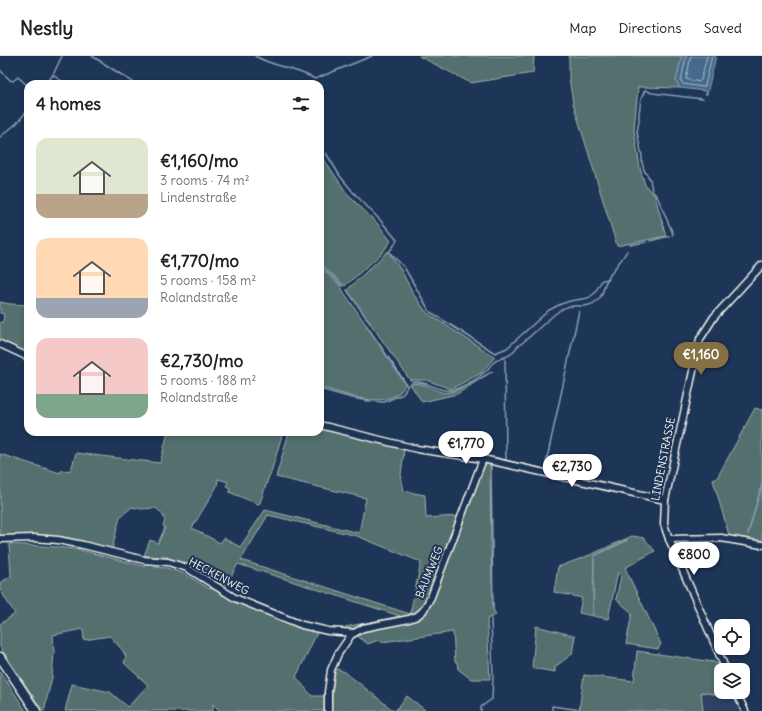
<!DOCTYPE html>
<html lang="en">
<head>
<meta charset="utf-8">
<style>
	:root { --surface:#fff; --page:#f6f6f6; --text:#202124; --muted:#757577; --line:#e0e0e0; --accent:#847042 }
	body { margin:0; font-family:Delius,sans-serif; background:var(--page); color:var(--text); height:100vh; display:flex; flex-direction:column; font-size:15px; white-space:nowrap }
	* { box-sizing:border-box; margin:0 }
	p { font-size:13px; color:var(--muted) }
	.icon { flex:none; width:22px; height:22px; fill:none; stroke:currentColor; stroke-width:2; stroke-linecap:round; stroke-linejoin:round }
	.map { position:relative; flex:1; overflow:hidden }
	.drawer { position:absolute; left:24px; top:24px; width:300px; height:356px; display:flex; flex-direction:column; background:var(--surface); border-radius:12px; box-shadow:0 2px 6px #0003 }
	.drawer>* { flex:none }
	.fabs { position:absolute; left:714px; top:563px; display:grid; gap:8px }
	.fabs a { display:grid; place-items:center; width:36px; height:36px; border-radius:8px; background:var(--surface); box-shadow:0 2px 6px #0003; font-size:20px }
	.price { position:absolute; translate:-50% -34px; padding:0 9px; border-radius:14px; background:#fff; color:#222; font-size:13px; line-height:26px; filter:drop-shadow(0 1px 2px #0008) }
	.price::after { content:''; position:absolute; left:50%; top:24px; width:12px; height:9px; margin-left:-6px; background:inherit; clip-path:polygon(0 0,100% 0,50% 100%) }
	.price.active { background:var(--accent); color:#fff }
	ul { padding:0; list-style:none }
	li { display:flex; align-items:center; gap:12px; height:100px; padding:0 12px }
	li span { display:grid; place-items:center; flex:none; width:112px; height:80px; border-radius:12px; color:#555 }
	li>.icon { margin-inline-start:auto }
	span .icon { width:48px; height:48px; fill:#fffc; stroke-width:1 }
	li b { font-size:17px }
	h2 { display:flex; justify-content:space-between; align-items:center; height:48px; padding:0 12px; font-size:17px }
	header { display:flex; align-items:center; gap:24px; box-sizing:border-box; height:56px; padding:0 20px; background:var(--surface); border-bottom:1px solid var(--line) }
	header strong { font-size:19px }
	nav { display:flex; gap:22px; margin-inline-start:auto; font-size:14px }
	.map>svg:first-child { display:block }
	.built { fill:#2d4366 }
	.green { fill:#52706e; stroke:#a3b0ab; fill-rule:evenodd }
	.water { fill:#446a8b; stroke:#8aa0b0 }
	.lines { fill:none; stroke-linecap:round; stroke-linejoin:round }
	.shore { stroke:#aebbc3; stroke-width:1 }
	.stream { stroke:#8aa0b0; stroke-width:1.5 }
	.minor-casing { stroke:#f4f1e8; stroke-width:9 }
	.major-casing { stroke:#f4f1e8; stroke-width:11 }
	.minor { stroke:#1d3557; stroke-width:6 }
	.major { stroke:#1d3557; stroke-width:8 }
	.labels { text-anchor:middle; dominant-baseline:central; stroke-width:4; stroke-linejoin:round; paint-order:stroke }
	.street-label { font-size:11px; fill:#f4f1e8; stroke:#1d3557 }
</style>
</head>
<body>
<header>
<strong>Nestly</strong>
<nav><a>Map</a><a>Directions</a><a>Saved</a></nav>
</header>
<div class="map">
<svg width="762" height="655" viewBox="0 0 762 655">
	<rect width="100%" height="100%" fill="#1d3557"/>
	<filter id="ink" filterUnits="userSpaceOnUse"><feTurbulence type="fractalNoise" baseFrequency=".025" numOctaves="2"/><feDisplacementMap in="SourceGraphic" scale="8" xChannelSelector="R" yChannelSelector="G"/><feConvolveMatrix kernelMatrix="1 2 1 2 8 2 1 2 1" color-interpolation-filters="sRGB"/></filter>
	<g filter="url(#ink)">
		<polygon class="built" points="701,635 733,641 739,655 703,655"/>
		<g class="green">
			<polygon points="419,0 534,0 533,17 471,27"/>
			<polygon points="569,0 682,0 676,25 680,32 638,31 634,74 640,112 645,129 655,140 666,180 617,190 573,47 569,22"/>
			<polygon points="320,97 348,139 377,167 391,185 382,197 345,230 320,207"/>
			<polygon points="388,195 401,214 414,239 427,257 495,301 481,317 451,333 426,324 410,324 347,234"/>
			<path d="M320,211L341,230L343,235L406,327C404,330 402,335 399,337C377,353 343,337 320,331Z"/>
			<polygon points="0,246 10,248 28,249 28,298 0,284 0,266 3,266 4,258 0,257"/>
			<path d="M493,315L457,338L422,346L410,328C424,326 428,332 441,336C454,340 481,321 493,315Z"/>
			<polygon points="755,352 762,354 762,488 745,483 728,481 729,479 713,424 717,422"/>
			<path d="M320,373L404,394L401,419L404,435L425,439L426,462L459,460L445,511L485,407L490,409L491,491L493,553L496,559L487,563L490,623H471L458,613L457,606H455L453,576L382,586L378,584L368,588L356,579L357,573L346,574L345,571L400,560L238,508L224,533L186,509L167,503L168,501L144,500L150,484L158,487L165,472L163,470C167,462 162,458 156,452L141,453L132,451L120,461L112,493C94,488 76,483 57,481C38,478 19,479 0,480V398L60,417L61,415L71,414L76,397L160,407L168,376H283L270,420H269L260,447L258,448L229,436L230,432L226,430L228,426L218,423L217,430L192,472L220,487L224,482L240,491L265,454L359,477L366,442L276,421L289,376H320ZM268,459L357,480L421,506L410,558L241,504Z"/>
			<polygon points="632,480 644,482 655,495 625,512 661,588 658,593 626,588 632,557 616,543 621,520 618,516 608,563 579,557 582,542 554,536 558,511 590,499"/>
			<polygon points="9,488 57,491 80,494 143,510 167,512 185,518 208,532 217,534 234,543 318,575 296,621 312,640 327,640 326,655 220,655 213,648 213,655 65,655 72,628 110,636 128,651 148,629 124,607 126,601 123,595 110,580 84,584 83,573 53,579 54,596 52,621 44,655 43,655 0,591 0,568 15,558 0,534 0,527 11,520"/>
			<polygon points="536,570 575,580 572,598 555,611 555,616 532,612"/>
			<polygon points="637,595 714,606 720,609 722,614 721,614 721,636 733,636 736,642 701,636 703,655 579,655 584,619 634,625"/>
			<polygon points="334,612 345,616 394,655 387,655 383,653 380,655 331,655 333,625 335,617 333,616"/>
			<polygon points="0,615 26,655 0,655"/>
			<polygon points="407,640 425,654 426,655 395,655"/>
		</g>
		<polygon class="water" points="682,0 716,0 707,38 706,39 705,35 680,32 676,25"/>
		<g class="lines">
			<g class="shore">
				<polyline points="686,0 681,25 683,28 703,31 705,30 712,0"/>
				<polyline points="691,0 686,23 699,26 701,24 707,0"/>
			</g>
			<g class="stream">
				<polyline points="92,0 136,28"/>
				<path d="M255,0C274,11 296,12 315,23L372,0"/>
				<polyline points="0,14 10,24 13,25 18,21 28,30"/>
				<polyline points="53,19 66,28"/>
				<polyline points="46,28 53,19 62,0"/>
				<polyline points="0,81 16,68 28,54"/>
				<polyline points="326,97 340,120 353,136 381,165 397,184 395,188 389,196 404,211 430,256 495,297 507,292 549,254 561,248 570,245 588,242 594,238 602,224 609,223"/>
				<polyline points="672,179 673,178 657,140 652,135 650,123 644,114 642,106 642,100 637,76 639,65 639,58 641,43 645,34 652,37 703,43"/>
				<polyline points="650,185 669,180"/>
				<polyline points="630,189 646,186"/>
				<polyline points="320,209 343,230"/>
				<polyline points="347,234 370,267"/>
				<polyline points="367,270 407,330"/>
				<polyline points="505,302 506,404"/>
				<path d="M412,326C429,324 440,339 456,333C466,329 479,322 487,314C489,312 490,309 493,307C498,302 506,302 511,298C514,296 515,293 517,291C532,280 544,266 559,255C574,244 585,256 598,244C603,239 603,234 605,228C610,216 621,206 627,195"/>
				<polyline points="320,333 352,342 369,345 384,346 403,338 408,329"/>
				<polyline points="320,372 369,384"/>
				<polyline points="496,402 619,430"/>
				<polyline points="546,407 579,255"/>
				<polyline points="491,408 493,553"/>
				<polyline points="484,409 488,407 491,408"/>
				<polyline points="748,478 762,428"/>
				<polyline points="593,558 594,500 627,484"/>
				<polyline points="481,655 481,651 492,643 493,620 491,563"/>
				<polyline points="552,655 552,650 588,655"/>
			</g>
			<defs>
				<g id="minor">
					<polyline points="0,288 28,301"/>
					<polyline points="320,369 417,393 483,403 665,444"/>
					<polyline points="0,483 34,482 58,484 83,489 144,504 168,506 187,512 235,542 302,569 328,575 354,577"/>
					<polyline points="669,483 721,482 762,489"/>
					<polyline points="726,614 669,483 664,468 665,444 700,283 714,261 762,209"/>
					<polyline points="736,636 745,655"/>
					<polyline points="328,655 328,636 331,614 338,598 351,579 363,572 409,563 417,560 423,555 431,541 483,403"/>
				</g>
				<polyline id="major" points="0,601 36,655"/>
			</defs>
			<use href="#minor" class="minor-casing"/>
			<use href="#major" class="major-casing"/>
			<use href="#minor" class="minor"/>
			<use href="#major" class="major"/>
		</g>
	</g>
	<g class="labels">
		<g class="street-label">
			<text transform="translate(663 403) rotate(-79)">LINDENSTRASSE</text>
			<text transform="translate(429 516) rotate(-68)">BAUMWEG</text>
			<text transform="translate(219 520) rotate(28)">HECKENWEG</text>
		</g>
	</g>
</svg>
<div class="fabs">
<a><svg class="icon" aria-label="locate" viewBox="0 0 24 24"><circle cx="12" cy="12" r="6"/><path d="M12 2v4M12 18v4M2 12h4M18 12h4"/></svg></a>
<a><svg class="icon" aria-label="layers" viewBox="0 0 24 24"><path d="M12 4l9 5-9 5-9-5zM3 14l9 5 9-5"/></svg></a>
</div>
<b class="price active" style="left:701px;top:320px">€1,160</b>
<b class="price" style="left:466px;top:409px">€1,770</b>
<b class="price" style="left:572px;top:432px">€2,730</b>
<b class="price" style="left:694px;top:520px">€800</b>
<section class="drawer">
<h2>4 homes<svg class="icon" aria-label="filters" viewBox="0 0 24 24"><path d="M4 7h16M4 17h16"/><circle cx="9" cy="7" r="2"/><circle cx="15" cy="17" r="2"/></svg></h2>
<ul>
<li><span style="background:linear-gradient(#dfe7d0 70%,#b9a48a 0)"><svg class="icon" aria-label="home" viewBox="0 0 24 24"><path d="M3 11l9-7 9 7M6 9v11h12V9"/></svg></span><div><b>€1,160/mo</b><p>3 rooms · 74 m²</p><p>Lindenstraße</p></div></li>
<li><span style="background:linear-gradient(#ffd9b3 75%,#9aa5b1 0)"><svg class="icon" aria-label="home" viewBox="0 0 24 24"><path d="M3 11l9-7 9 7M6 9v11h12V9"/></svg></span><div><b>€1,770/mo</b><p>5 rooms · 158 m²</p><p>Rolandstraße</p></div></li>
<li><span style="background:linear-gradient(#f6c9c9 70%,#7fa58c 0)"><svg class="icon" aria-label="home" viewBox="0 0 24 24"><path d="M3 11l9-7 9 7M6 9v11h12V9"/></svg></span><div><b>€2,730/mo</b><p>5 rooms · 188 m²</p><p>Rolandstraße</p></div></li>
</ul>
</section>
</div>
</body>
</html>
